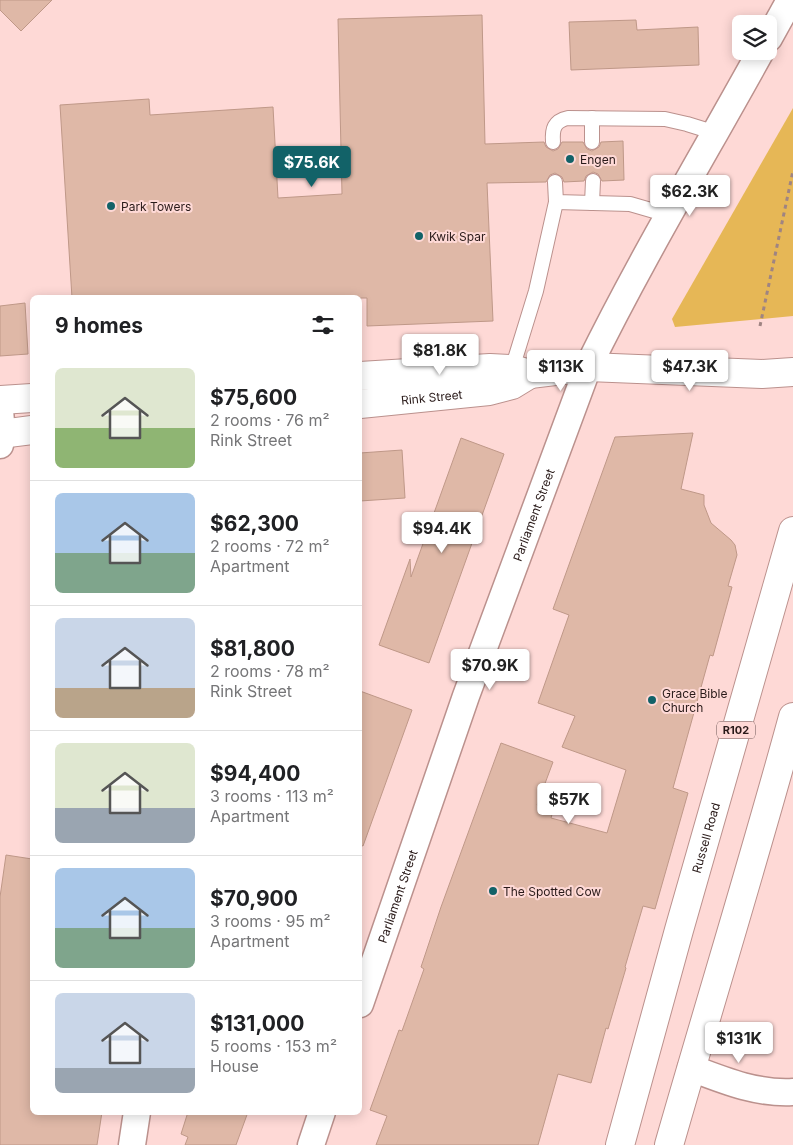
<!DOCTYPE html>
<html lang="en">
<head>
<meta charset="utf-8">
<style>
	:root { --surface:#fff; --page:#f6f6f6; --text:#202124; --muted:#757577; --line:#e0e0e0; --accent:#126268 }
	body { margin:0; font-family:Inter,sans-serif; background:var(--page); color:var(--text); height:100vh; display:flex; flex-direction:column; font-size:19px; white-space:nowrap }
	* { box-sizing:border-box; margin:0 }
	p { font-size:16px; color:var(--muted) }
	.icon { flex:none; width:28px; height:28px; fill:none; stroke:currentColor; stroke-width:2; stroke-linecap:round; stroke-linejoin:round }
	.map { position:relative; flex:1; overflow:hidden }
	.sheet { position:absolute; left:30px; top:295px; width:332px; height:820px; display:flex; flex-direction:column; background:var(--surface); border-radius:8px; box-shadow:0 2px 12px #0003 }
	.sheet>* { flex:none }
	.tools { position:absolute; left:732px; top:15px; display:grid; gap:10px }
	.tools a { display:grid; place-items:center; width:45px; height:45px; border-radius:8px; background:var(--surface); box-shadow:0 2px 12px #0003; font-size:25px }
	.price { position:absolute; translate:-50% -42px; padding:0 11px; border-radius:5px; background:#fff; color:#222; font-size:16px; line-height:32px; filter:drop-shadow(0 1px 2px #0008) }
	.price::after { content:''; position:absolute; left:50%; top:30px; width:15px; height:11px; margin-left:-8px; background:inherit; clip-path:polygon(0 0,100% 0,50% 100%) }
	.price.active { background:var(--accent); color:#fff }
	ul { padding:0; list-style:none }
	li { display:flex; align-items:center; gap:15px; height:125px; padding:0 25px }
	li+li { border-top:1px solid var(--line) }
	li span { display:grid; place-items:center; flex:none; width:140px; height:100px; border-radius:8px; color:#555 }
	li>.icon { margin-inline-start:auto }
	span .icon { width:60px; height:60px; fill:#fffc; stroke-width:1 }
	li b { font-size:21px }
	h2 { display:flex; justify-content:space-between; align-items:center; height:60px; padding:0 25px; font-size:21px }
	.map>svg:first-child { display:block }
	.green { fill:#e6b756 }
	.building { fill:#dfb8a7; stroke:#bf9888 }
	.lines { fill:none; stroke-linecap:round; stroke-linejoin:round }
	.service-casing { stroke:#bb918d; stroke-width:16 }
	.minor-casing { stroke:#bb918d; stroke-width:29 }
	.tertiary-casing { stroke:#bb918d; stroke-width:30 }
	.primary-casing { stroke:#bb918d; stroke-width:30 }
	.path { stroke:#9f8482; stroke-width:3; stroke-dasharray:4 4; stroke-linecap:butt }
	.service { stroke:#fff; stroke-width:14 }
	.minor { stroke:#fff; stroke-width:26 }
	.tertiary { stroke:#fff; stroke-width:28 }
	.primary { stroke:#fff; stroke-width:28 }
	.poi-dot { fill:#126268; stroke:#fed9d6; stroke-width:2 }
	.labels { text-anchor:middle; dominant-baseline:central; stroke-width:4; stroke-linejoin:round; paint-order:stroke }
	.shield { fill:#fed9d6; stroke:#695352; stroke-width:1 }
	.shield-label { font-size:11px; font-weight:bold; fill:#291a19 }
	.poi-label { font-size:12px; fill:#291a19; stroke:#fed9d6; text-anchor:start }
	.street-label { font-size:12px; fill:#291a19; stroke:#fed9d6 }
</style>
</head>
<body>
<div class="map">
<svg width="793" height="1145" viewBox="0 0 793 1145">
	<rect width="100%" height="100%" fill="#fed9d6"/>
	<polygon class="green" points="793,108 793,316 675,327 672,319"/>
	<g class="building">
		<polygon points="0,0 52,0 21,31 0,10"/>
		<polygon points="482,15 485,144 544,142 546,147 553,151 558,149 562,142 583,142 587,149 592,151 599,147 601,142 623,141 624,180 602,181 598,174 593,172 586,176 584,181 564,182 562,177 555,173 550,175 546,182 487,183 493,321 367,326 367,298 72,298 60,105 149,99 150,115 273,107 278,198 342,194 338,19"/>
		<polygon points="636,20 637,30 698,27 699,65 571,70 569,22"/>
		<polygon points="25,303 28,354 0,356 0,306"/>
		<polygon points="693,433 681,489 704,495 704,505 711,523 731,540 735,545 737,555 728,586 732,587 713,656 710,655 673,788 688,793 655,909 643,906 625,967 626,968 608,1029 606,1028 591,1083 558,1074 538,1145 376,1145 387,1116 370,1110 399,1030 402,1031 424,969 421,967 441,907 501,743 553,762 537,805 553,811 551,818 607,833 626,770 562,747 575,716 538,703 569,615 553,609 615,437"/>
		<polygon points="461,438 504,454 429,663 379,645 410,559 411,577"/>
		<polygon points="402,450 405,498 360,501 360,453"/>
		<polygon points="360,691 412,710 363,846 360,845"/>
		<polygon points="6,855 32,859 32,1112 102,1112 97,1145 0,1145 0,897"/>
		<polygon points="188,1112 248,1112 236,1145 185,1145 188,1137 181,1134"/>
	</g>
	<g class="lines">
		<defs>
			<g id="service">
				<polyline points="592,118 592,142"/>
				<path d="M553,142C552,129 554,121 568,118L665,119L687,124L716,133"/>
				<polyline points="555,182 556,202 630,204 668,215"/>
				<polyline points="592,203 593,181"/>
				<polyline points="512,373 512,369 536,291 556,202"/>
			</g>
			<g id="minor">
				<polyline points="769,38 790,0"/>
				<polyline points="0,410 2,434 0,445"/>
				<path id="s1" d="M360,1004L466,696L588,367C641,259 703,156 761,51"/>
				<path d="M691,1068C725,1081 757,1094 793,1092"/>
				<polyline points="132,1145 137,1112"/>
				<polyline points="311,1145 322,1112"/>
			</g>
			<g id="tertiary">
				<polyline points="360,376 490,368 512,369 530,374 588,367 762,374 793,372"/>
				<polyline points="0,400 32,398"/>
				<path id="s2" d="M360,404L489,391L512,385L530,374"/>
				<polyline points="0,434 32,430"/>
			</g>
			<g id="primary">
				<path id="s3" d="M620,1145L679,930L793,531"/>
				<path d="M669,1145C710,1002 754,860 793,717"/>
			</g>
		</defs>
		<use href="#service" class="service-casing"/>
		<use href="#minor" class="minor-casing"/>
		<use href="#tertiary" class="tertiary-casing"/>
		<use href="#primary" class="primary-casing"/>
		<polyline class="path" points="760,326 793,171"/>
		<use href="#service" class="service"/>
		<use href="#minor" class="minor"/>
		<use href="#tertiary" class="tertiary"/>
		<use href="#primary" class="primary"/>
	</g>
	<g class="poi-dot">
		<circle cx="570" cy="159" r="5"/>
		<circle cx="111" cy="206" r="5"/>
		<circle cx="419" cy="236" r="5"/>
		<circle cx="652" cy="700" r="5"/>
		<circle cx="493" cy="891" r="5"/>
	</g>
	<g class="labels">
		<rect class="shield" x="717" y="721.5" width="38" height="17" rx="4"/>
		<g class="shield-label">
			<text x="736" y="730">R102</text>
		</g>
		<g class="poi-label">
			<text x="580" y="159">Engen</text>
			<text x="121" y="206">Park Towers</text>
			<text x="429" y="236">Kwik Spar</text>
			<text x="662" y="693">Grace Bible<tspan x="662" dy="14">Church</tspan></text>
			<text x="503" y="891">The Spotted Cow</text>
		</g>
		<g class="street-label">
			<text stroke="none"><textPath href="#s2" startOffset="72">Rink Street</textPath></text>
			<text stroke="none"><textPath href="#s1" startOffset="519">Parliament Street</textPath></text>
			<text stroke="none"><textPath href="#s3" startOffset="319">Russell Road</textPath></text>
			<text stroke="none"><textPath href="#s1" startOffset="114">Parliament Street</textPath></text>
		</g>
	</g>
</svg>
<div class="tools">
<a><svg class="icon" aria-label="layers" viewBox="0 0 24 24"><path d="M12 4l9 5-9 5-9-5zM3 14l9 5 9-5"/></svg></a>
</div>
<b class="price active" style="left:312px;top:188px">$75.6K</b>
<b class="price" style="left:690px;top:217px">$62.3K</b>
<b class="price" style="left:440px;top:376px">$81.8K</b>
<b class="price" style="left:561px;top:392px">$113K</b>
<b class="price" style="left:690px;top:392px">$47.3K</b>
<b class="price" style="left:442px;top:554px">$94.4K</b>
<b class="price" style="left:490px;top:691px">$70.9K</b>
<b class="price" style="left:569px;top:825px">$57K</b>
<b class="price" style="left:739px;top:1064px">$131K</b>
<section class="sheet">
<h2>9 homes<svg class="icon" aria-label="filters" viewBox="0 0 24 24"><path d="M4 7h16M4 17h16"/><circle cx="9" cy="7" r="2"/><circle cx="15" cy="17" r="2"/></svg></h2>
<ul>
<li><span style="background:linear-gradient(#dfe7d0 60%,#8fb573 0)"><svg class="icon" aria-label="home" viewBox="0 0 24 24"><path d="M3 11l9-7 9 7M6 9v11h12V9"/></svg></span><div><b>$75,600</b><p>2 rooms · 76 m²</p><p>Rink Street</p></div></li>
<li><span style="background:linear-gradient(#a9c7e8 60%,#7fa58c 0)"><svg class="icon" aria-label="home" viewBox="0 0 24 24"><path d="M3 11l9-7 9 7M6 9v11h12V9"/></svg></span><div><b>$62,300</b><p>2 rooms · 72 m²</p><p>Apartment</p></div></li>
<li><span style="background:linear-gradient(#c9d6e8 70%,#b9a48a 0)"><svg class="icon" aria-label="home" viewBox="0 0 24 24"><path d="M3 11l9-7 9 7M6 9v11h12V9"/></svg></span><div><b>$81,800</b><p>2 rooms · 78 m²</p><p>Rink Street</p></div></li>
<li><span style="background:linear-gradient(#dfe7d0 65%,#9aa5b1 0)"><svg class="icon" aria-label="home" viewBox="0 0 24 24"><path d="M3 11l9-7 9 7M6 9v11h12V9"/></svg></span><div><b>$94,400</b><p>3 rooms · 113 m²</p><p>Apartment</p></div></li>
<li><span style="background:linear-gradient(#a9c7e8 60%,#7fa58c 0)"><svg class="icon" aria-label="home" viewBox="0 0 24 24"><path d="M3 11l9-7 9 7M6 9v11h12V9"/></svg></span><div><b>$70,900</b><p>3 rooms · 95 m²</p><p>Apartment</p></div></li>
<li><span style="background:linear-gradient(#c9d6e8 75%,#9aa5b1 0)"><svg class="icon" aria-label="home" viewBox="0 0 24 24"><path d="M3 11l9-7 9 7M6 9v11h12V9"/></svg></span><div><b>$131,000</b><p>5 rooms · 153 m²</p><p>House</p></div></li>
</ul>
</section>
</div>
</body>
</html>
